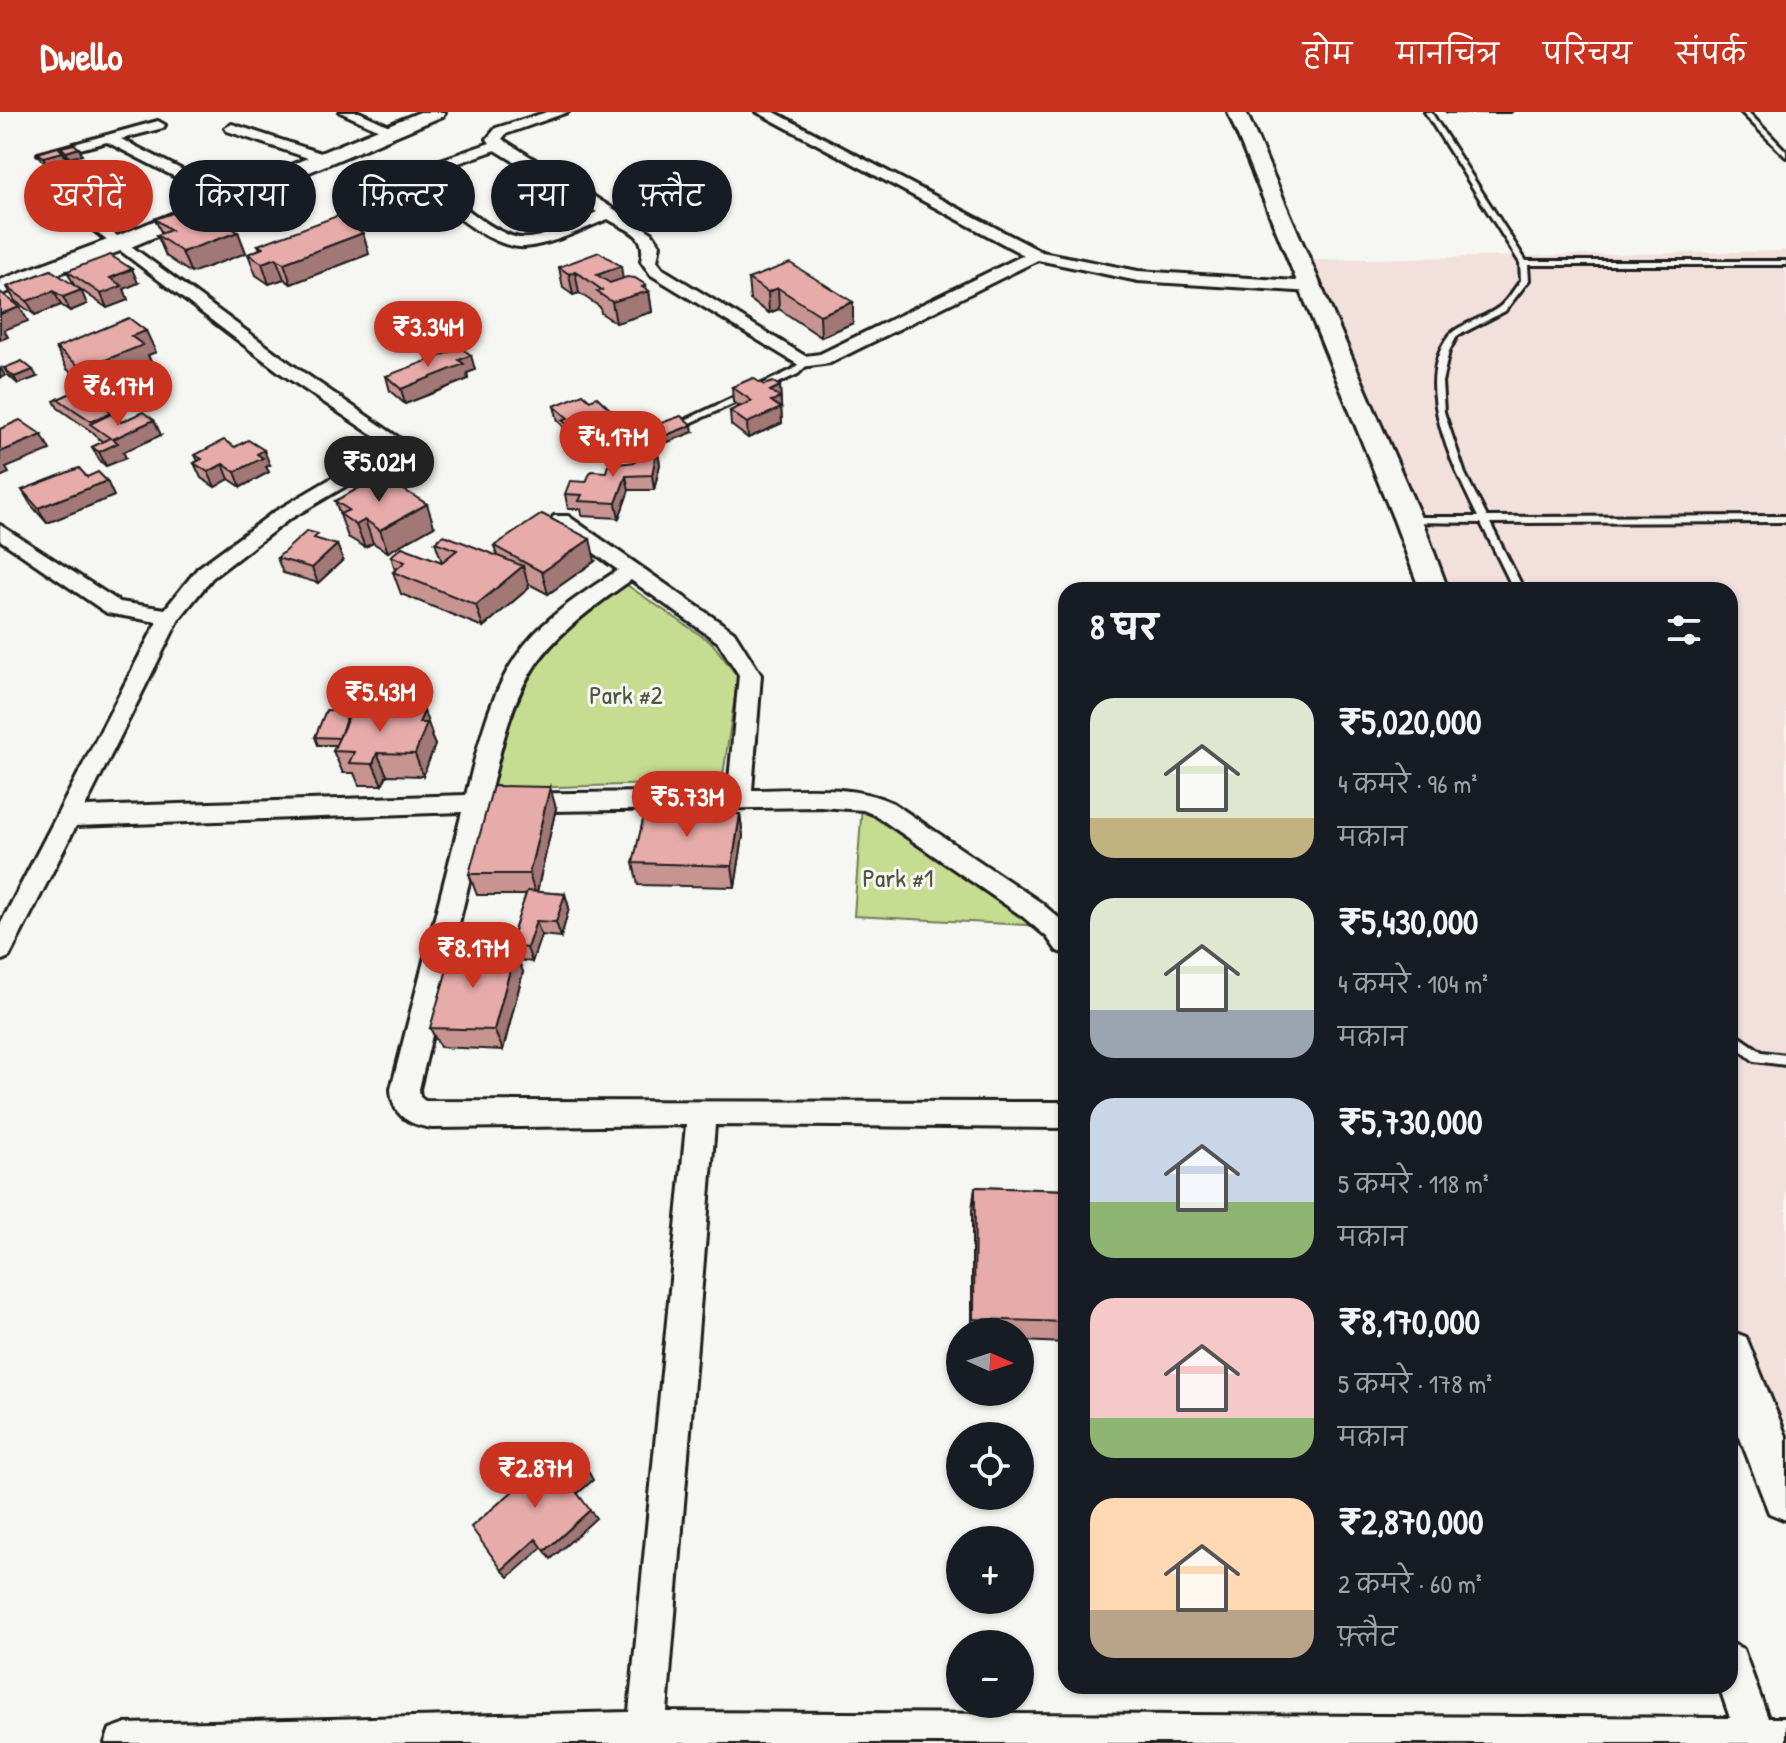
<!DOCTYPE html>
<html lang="hi">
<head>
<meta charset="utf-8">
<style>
	:root { --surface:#171b24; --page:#20242c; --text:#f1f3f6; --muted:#9ea1a6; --accent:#c8321e }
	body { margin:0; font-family:"Patrick Hand","Playpen Sans Deva",sans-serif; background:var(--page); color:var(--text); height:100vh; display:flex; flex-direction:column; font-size:30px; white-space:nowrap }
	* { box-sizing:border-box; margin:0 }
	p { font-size:26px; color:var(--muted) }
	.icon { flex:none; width:44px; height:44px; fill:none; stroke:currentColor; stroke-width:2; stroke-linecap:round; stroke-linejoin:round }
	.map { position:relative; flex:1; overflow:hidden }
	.details { position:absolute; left:1058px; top:470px; width:680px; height:1112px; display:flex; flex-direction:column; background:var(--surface); border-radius:24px; box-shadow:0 2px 6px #0004 }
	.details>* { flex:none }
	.top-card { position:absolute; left:24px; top:48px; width:760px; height:72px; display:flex; gap:16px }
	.needle { width:52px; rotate:93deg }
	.controls { position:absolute; left:946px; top:1206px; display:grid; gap:16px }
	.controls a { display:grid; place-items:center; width:88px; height:88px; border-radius:50%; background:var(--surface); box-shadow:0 2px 6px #0004; font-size:40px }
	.price { position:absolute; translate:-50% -68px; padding:0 18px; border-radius:28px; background:var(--accent); color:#fff; font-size:26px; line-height:52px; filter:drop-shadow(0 2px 4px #0008) }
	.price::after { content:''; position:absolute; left:50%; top:48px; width:24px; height:18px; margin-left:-12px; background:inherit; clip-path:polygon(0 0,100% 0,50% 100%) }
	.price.on { background:#222; color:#fff }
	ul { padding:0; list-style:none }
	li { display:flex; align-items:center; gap:24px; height:200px; padding:0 32px }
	li span { display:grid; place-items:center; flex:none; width:224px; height:160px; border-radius:24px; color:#555 }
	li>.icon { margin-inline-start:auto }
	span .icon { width:96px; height:96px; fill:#fffc; stroke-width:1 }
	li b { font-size:34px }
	h2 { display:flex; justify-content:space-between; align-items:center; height:96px; padding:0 32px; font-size:34px }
	.pill { padding:0 28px; border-radius:36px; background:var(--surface); box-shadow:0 2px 6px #0004; font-size:28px; line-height:72px }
	.pill.on { background:var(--accent); color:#fff }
	header { display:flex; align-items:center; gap:48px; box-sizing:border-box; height:112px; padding:0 40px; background:var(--accent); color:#fff }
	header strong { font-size:38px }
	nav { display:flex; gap:44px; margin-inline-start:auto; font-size:28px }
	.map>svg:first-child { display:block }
	.built { fill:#f2e0dc }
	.green { fill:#c6dc91; stroke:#717c56; stroke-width:2 }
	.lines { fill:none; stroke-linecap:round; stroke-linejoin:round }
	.lane-casing { stroke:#1c1c1c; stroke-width:6 }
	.street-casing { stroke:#1c1c1c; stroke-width:6 }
	.secondary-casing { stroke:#1c1c1c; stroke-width:6 }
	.lane { fill:#f6f6f2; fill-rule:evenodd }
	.street { fill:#f6f6f2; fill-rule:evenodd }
	.secondary { fill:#f6f6f2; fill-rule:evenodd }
	.wall { fill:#c79492; stroke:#1c1c1c; stroke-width:2 }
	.shaded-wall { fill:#a27877; stroke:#1c1c1c; stroke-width:2 }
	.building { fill:#e7acaa; stroke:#1c1c1c; stroke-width:2 }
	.labels { text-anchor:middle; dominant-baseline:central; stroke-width:6; stroke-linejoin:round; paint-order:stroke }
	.park-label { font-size:26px; fill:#4f563f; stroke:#f6f6f2 }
</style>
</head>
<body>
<header>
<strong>Dwello</strong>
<nav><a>होम</a><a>मानचित्र</a><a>परिचय</a><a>संपर्क</a></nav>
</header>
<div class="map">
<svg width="1786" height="1631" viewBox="0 0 1786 1631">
	<rect width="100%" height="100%" fill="#f6f6f2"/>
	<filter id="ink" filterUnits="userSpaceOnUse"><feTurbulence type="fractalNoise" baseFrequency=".0125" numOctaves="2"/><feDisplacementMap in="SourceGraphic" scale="16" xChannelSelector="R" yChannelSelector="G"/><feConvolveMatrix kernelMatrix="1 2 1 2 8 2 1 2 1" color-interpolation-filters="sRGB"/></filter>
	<g filter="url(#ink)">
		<polygon class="built" points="1786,139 1786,1354 1730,1212 1730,478 1442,478 1313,148"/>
		<g class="green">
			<polygon points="621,469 712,531 738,565 722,670 487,677 508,586 568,507"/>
			<polygon points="862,692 1047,814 854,804"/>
		</g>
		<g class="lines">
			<defs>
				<g id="lane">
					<path d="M1425,0H1431L1526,149H1786V153H1528L1529,168L1505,199L1457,224L1449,239L1442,270L1444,300L1465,362L1487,405L1786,404V410L1490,411L1524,478H1514L1481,411L1406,410V406L1409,405H1478C1455,358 1411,273 1449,224C1459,212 1485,206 1498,196C1507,190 1514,177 1521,168L1520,151Z"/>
					<polygon points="1741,0 1748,0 1786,39 1786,45"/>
					<polygon points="803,248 810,250 798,262 686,313 679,311 792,258"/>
					<polygon points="1730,918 1762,940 1786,943 1786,953 1754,949 1730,930"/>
				</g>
				<g id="street">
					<polygon points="340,0 359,0 398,18 386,21"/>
					<path d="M547,0H568L506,22L502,27L652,121L660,133L657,149L663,157L805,244L820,242L1024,143L757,0H774L1042,140L1138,159L1312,170L1320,175L1312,180L1138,169L1038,148L830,251L802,255L651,163L641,149C647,121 629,120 608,107C582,117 554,132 525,135C492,138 429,88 418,58L420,55L490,31L487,27L496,16ZM496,38L497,39L597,100C575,109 545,128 521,126C498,125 441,81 433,60Z"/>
					<polygon points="158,9 165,13 163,16 121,27 234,84 234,90 224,90 107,30 45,46 38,42"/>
					<polygon points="232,12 327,43 329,46 327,49 317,49 227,19 225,16"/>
					<path d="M63,84L294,254L402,328L401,336L390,348L288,408L212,466L179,507L85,695L466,683C480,626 493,565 535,521C559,496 589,477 618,458L554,412L551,408L554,404H568L734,520L761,563L752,678C798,678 850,671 893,691L1040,790L1066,812V842L1057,839L1047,825L1022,804L875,703L863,698L820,695L486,700L419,977L420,985L425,989L1066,990V1016L715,1013L667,1600L1730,1606L1719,1574H1730V1531L1743,1537L1768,1606H1786V1631H105L110,1617L124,1612L629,1600L686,1013L432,1016C407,1012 392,1003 391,977L462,700L76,714L9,845L0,849V813L157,510L107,501L0,428V413L120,490L165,497L198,456L274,400L376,340L383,330L282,262L58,91L56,88ZM631,468L718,530L739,563L728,679L490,682C517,563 531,538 631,468Z"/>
				</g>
				<g id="secondary">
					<polygon points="420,0 445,0 443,4 126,137 0,183 0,168 110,127"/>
					<polygon points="1228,0 1246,0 1422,408 1448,478 1420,478 1394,408"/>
					<polygon points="1730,1219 1746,1225 1786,1324 1786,1408 1769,1401 1730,1300"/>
				</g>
			</defs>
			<use href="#lane" class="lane-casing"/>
			<use href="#street" class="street-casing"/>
			<use href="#secondary" class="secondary-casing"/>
			<use href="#lane" class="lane"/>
			<use href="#street" class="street"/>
			<use href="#secondary" class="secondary"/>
		</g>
		<g class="wall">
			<polygon points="1446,0 1512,0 1511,1 1447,1"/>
			<polygon points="61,35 79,36 82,43 69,46 64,42 66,47 46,52 41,48 38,41 63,40"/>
			<polygon points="155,107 238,120 246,141 191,161 166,144 157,123 162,122"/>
			<polygon points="258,133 369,142 291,172 284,167 269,172 256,163 248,142 260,137"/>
			<polygon points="559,155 647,178 649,179 652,200 616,211 601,201 600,195 579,181 573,183 563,176"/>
			<polygon points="51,158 87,192 70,199 61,193 35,203 15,189 7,175"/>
			<polygon points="67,159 138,171 124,177 128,188 107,196 74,173"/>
			<polygon points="748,167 853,190 853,211 821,225 779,197 769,201 750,188"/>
			<polygon points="56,236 156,240 148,243 153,255 94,279 67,257"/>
			<polygon points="4,256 37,265 18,272 8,263"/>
			<polygon points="475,258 467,261 468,267 405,292 390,279 386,264"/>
			<polygon points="764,273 780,274 782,311 748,326 731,313 730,299 740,294 733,290 732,275"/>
			<polygon points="78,278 121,310 161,323 123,340 126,346 106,354 100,349 92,335 103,330 98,326 95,322 58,296 54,289"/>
			<polygon points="554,294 616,315 594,324 592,323 594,335 585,339 565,323 563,314 558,309"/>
			<polygon points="653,314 693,320 665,331 655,322"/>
			<polygon points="235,335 270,353 266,355 269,360 241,375 229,367 215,375 201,366 194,351 198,349 195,343"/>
			<polygon points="657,337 660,352 654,378 629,378 619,406 582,404 581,397 568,397 565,382 606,360 635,350"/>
			<polygon points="22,378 114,384 47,411 31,393"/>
			<polygon points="335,389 434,414 388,440 373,431 365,435 348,425"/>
			<polygon points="435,430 497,444 494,434 595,449 548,482 527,471 529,476 483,515 401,482 393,460 395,458 391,444 442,450"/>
			<polygon points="337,433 343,448 318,471 283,461 277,446"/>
			<polygon points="350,600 432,622 431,624 435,633 423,664 387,663 382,673 359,673 354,661 343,661 333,639 336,633 318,633 315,625"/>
			<polygon points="556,696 537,780 565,782 569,796 561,825 541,823 532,850 518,848 523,860 503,938 440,935 430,916 511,839 509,834 526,783 477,783 469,762"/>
			<polygon points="740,702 743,724 735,775 638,773 633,751"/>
			<polygon points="975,1075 1066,1078 1066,1234 1066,1231 1020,1229 1020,1220 972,1220 972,1098"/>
		</g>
		<g class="shaded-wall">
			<polygon points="79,36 82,43 69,46 66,40"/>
			<polygon points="63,40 66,47 46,52 43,45"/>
			<polygon points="238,120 246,141 191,161 182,140"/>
			<polygon points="363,121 369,142 291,172 284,151"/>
			<polygon points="276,146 284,167 269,172 262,151"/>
			<polygon points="621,154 624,175 603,183 597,163"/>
			<polygon points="132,157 138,171 124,177 128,188 107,196 101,182 110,166"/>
			<polygon points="575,159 579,181 573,183 569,162"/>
			<polygon points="646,173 647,180 649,179 652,200 616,211 612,190"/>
			<polygon points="778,176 779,197 769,201 768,180"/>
			<polygon points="81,178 87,192 70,199 63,185"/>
			<polygon points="54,179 61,193 35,203 27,189"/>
			<polygon points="853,190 853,211 821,225 820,203"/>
			<polygon points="20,195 28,209 4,218 8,225 0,228 0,202"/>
			<polygon points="146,219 156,240 148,243 153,255 94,279 83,257 131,224"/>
			<polygon points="471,243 475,258 467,261 468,267 405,292 401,277 459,248"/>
			<polygon points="1,256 5,264 0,266 0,257"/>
			<polygon points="33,258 37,265 18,272 14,265"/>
			<polygon points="780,274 782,311 748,326 747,311 770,279"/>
			<polygon points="613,300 616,315 594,324 591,309"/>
			<polygon points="584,304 587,319 576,308"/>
			<polygon points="154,308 161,323 123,340 126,346 106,354 99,340 113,327"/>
			<polygon points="692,313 693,320 665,331 664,324"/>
			<polygon points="591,320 594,335 585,339 582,324"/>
			<polygon points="42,323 50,338 6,356 9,361 0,365 0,340"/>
			<polygon points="657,337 660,352 654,378 652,363"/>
			<polygon points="264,338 270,353 266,355 269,360 241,375 235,360 257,342"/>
			<polygon points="223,352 229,367 215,375 208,360"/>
			<polygon points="626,364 629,378 619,406 616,391"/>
			<polygon points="107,369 114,384 47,411 38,396"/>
			<polygon points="427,392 434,414 388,440 380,418"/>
			<polygon points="365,408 373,431 365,435 356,413"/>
			<polygon points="590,427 595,449 548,482 542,460"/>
			<polygon points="337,433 343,448 318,471 312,456"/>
			<polygon points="523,454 529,476 483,515 476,493"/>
			<polygon points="424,599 432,622 431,624 435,633 423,664 415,642 419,611"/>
			<polygon points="377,641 387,663 382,673 373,652"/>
			<polygon points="550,675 556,696 536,784 529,762"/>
			<polygon points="740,702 743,724 735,775 732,754"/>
			<polygon points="565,782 569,796 561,825 556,810"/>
			<polygon points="536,809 541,823 532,850 527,836"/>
			<polygon points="515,839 523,860 503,938 494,918"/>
			<polygon points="588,1359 593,1368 577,1382 572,1374"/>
			<polygon points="590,1398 596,1406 551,1447 545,1439"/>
			<polygon points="536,1427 543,1435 509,1465 502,1458"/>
		</g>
		<g class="building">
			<polygon points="74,32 79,36 66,40 61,35"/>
			<polygon points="58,35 63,40 43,45 38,41"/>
			<polygon points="196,93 238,120 182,140 157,123 171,118 155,107"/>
			<polygon points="337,104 363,121 284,151 276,146 262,151 248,142 263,136 258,133"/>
			<polygon points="599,140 621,154 597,163 610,171 627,165 635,166 646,173 642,175 649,179 612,190 597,180 602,178 575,159 569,162 559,155"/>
			<polygon points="110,143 132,157 110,166 122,174 101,182 67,159"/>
			<polygon points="790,151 853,190 820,203 778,176 768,180 748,167"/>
			<polygon points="51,158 81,178 63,185 54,179 27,189 7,175"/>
			<polygon points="0,180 20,195 0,202"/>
			<polygon points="129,206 146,219 131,224 143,233 83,257 56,236"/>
			<polygon points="461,236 471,243 459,248 464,252 401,277 386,264"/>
			<polygon points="22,249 33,258 14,265 4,256"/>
			<polygon points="753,266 764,273 773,270 780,274 770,279 780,286 771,289 781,296 747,311 730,299 752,289 732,275"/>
			<polygon points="78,278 112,300 91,309 58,287"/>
			<polygon points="583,282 590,288 597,285 613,300 591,309 584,304 576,308 591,320 582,324 562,308 568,306 554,294"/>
			<polygon points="143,300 154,308 113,327 118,331 99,340 92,335 110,326 90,312 111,302 121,310"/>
			<polygon points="681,304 692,313 664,324 653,314"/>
			<polygon points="20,308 42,323 0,340 0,317"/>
			<polygon points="224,328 235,335 248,328 264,338 257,342 263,346 235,360 223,352 208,360 194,351 202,347 195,343"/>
			<polygon points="637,337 657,337 652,363 626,364 616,391 579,389 582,383 565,382 570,369 586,370 591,359 606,360 608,353 635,350"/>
			<polygon points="79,356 87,365 98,360 107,369 38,396 22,378"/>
			<polygon points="381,364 427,392 380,418 365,408 356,413 340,402 349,398 335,389"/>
			<polygon points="542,402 590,427 542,460 494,434"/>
			<polygon points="307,419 318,422 314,426 337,433 312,456 277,446"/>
			<polygon points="444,423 523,454 476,493 393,460 405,450 391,444 402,435 442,450 457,438 435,430"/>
			<polygon points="352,597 424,599 419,611 427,611 415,642 377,641 373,652 349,651 354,640 333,639"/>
			<polygon points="326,598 349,599 339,626 315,625"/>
			<polygon points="493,674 550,675 529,762 469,762"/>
			<polygon points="645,699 740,702 732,754 633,751"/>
			<polygon points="527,779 565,782 556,810 536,809 527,836 509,834"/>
			<polygon points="453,837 515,839 494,918 430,916"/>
			<polygon points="975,1075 1066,1078 1066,1210 974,1207"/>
			<polygon points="568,1332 588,1359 572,1374 590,1398 545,1439 536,1427 502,1458 471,1415"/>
		</g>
	</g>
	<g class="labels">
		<g class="park-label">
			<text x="626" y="582">Park #2</text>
			<text x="898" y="765">Park #1</text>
		</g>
	</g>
</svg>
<div class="controls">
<a><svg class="needle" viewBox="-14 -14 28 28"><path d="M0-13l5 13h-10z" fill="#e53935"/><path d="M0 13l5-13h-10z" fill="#9ea1a6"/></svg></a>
<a><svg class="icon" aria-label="locate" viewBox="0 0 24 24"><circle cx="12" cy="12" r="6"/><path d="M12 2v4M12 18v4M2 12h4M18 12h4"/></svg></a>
<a>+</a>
<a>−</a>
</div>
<b class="price" style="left:428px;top:257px">₹3.34M</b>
<b class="price" style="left:118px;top:316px">₹6.17M</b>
<b class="price" style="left:613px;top:367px">₹4.17M</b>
<b class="price on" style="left:379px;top:392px">₹5.02M</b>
<b class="price" style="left:380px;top:622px">₹5.43M</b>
<b class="price" style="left:687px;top:727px">₹5.73M</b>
<b class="price" style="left:473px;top:878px">₹8.17M</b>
<b class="price" style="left:535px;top:1398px">₹2.87M</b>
<div class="top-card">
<a class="pill on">खरीदें</a>
<a class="pill">किराया</a>
<a class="pill">फ़िल्टर</a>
<a class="pill">नया</a>
<a class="pill">फ़्लैट</a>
</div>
<section class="details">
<h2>8 घर<svg class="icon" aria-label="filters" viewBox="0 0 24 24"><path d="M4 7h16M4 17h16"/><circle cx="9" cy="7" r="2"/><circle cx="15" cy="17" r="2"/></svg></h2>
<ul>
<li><span style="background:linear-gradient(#dfe7d0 75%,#c2b280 0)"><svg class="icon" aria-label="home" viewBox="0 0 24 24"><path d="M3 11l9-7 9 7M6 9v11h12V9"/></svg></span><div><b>₹5,020,000</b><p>4 कमरे · 96 m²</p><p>मकान</p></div></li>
<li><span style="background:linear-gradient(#dfe7d0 70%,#9aa5b1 0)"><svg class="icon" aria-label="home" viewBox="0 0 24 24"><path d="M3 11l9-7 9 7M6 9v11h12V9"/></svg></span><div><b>₹5,430,000</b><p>4 कमरे · 104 m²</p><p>मकान</p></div></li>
<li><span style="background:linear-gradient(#c9d6e8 65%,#8fb573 0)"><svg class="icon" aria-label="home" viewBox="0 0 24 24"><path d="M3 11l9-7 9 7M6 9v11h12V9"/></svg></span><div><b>₹5,730,000</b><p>5 कमरे · 118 m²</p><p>मकान</p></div></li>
<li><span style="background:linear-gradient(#f6c9c9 75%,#8fb573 0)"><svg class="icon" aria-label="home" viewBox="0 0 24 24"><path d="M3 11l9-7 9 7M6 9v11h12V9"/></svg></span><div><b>₹8,170,000</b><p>5 कमरे · 178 m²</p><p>मकान</p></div></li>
<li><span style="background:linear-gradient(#ffd9b3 70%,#b9a48a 0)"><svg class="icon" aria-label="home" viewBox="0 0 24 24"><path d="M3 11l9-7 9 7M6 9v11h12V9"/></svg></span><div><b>₹2,870,000</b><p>2 कमरे · 60 m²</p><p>फ़्लैट</p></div></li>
</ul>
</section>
</div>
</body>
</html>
